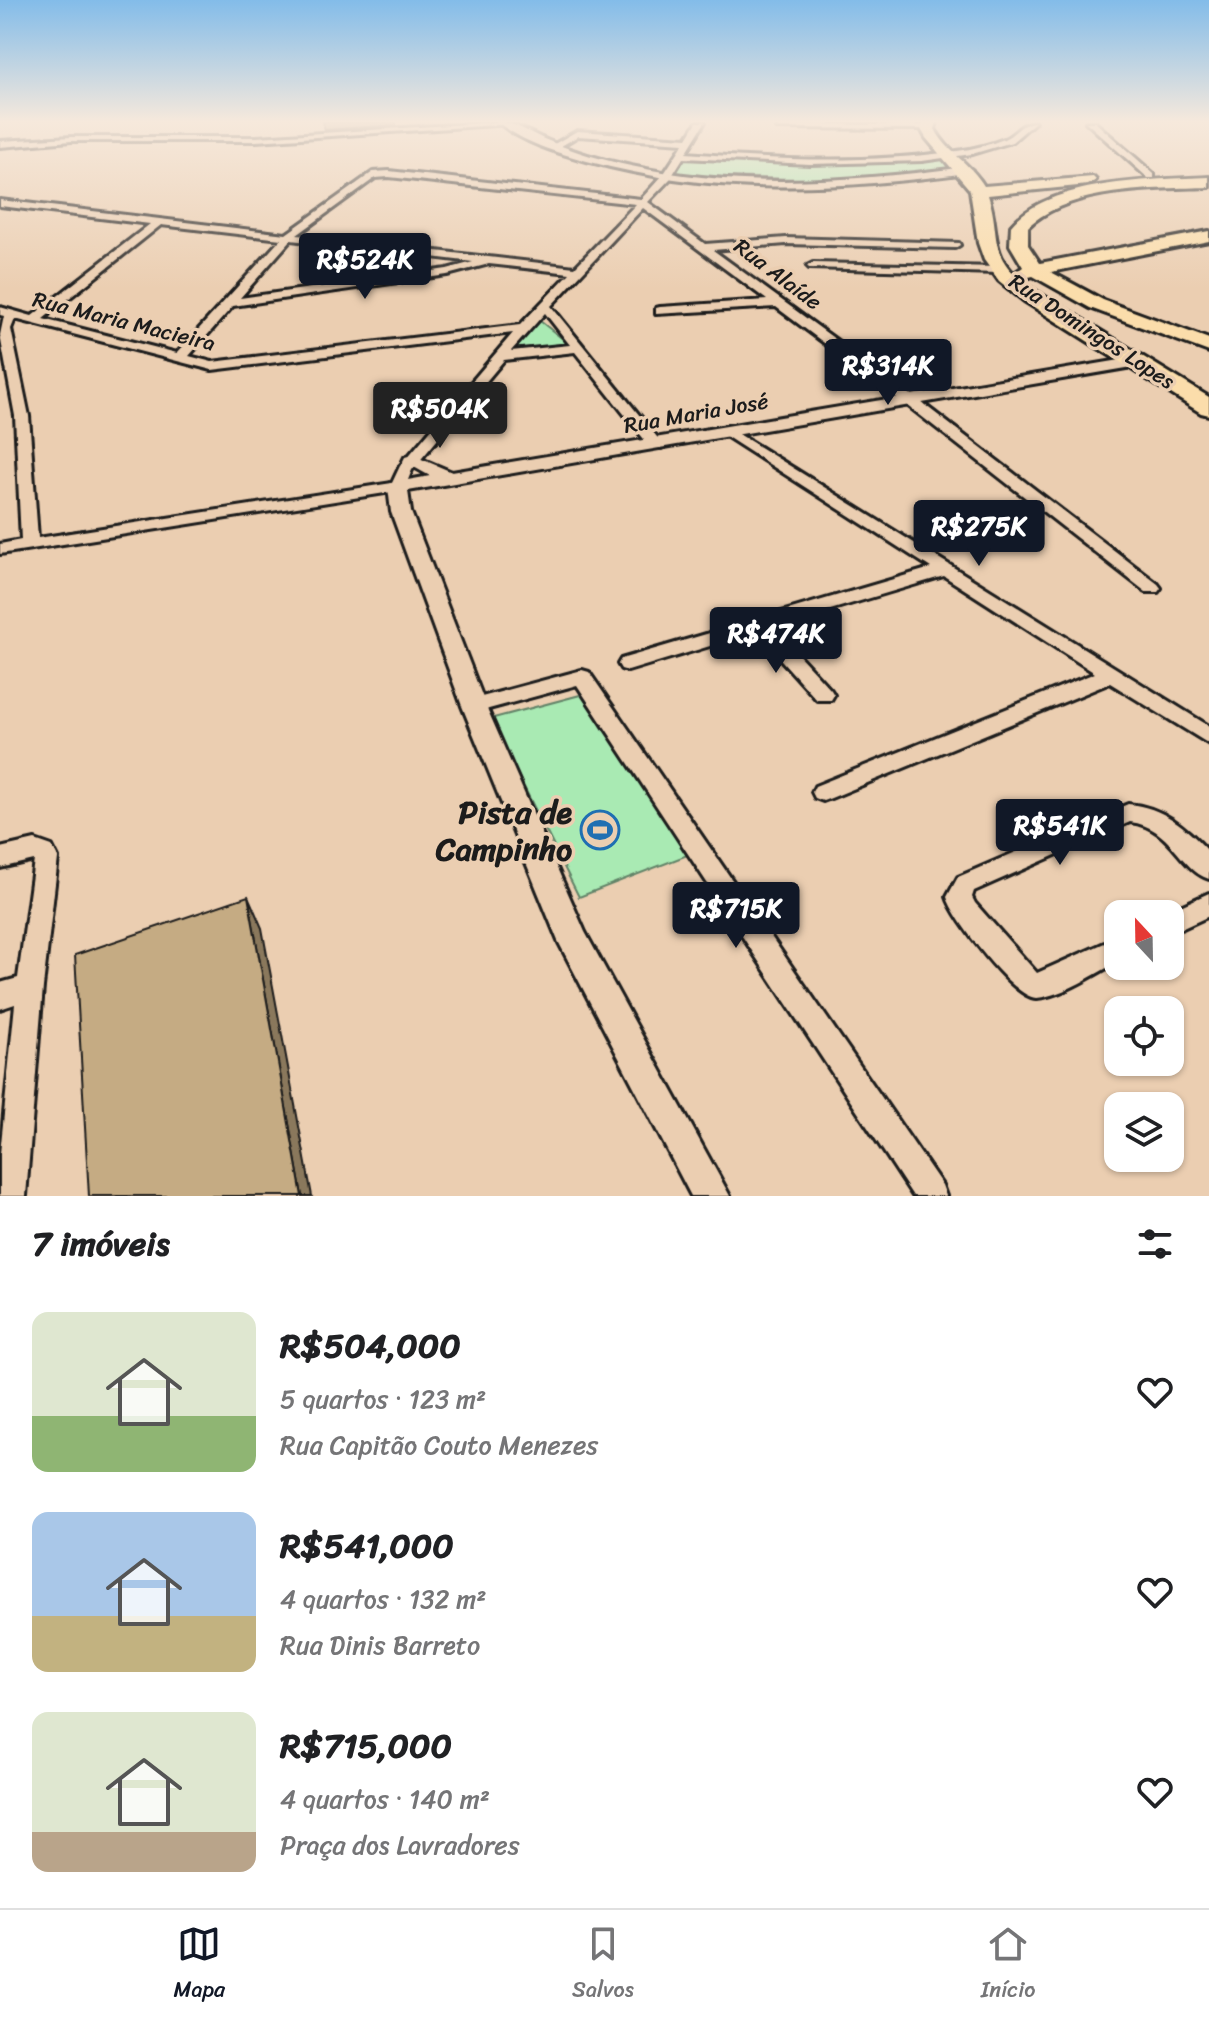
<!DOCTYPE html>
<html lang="pt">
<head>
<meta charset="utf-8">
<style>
	:root { --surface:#fff; --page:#f6f6f6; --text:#202124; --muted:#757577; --line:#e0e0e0; --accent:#111827 }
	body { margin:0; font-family:Sriracha,sans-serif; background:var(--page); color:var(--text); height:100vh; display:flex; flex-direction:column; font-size:30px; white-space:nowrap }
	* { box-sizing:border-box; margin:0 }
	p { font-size:26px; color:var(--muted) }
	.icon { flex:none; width:44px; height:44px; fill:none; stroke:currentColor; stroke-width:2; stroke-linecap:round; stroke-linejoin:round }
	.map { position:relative; height:1196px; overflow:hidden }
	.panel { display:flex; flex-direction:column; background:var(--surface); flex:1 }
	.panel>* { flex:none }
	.needle { width:52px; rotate:338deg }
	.fabs { position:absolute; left:1104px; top:900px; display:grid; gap:16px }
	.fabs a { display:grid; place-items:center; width:80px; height:80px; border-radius:16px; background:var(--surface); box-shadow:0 2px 6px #0004; font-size:40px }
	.price { position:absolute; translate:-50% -68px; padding:0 18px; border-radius:8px; background:var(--accent); color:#fff; font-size:26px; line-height:52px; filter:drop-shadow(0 2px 4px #0008) }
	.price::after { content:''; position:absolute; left:50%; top:48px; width:24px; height:18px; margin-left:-12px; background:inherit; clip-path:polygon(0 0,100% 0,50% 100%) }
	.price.current { background:#222; color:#fff }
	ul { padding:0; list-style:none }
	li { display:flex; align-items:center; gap:24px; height:200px; padding:0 32px }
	li span { display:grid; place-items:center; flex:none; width:224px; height:160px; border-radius:16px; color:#555 }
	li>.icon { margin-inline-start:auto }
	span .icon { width:96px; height:96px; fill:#fffc; stroke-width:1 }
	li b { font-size:34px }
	h2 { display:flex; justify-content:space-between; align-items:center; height:96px; padding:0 32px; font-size:34px }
	.tabs { display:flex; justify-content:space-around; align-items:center; height:112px; border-top:2px solid var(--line); background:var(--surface); font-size:22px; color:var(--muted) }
	.tabs a { display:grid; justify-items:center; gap:4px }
	.tabs .current { color:var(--accent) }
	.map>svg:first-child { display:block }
	.green { fill:#a9eab3; stroke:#628368; stroke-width:2 }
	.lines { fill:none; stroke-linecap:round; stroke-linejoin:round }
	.minor-casing { stroke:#1c1c1c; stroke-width:6 }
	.tertiary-casing { stroke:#1c1c1c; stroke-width:6 }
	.primary-casing { stroke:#1c1c1c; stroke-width:6 }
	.minor { fill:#ebceb1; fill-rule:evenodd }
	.tertiary { fill:#ebceb1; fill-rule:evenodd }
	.primary { fill:#fbddab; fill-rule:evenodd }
	.shaded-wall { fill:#8a785c; stroke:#1c1c1c; stroke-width:2 }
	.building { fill:#c5ab83; stroke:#1c1c1c; stroke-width:2 }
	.labels { text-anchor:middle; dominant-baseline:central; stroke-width:7; stroke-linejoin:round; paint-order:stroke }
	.far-street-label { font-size:22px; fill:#1c1c1c; stroke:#ebceb1 }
	.near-poi-label { font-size:32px; font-weight:bold; fill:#1c1c1c; stroke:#ebceb1; text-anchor:end }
</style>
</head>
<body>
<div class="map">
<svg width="1209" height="1196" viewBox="0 0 1209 1196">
	<rect width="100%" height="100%" fill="#ebceb1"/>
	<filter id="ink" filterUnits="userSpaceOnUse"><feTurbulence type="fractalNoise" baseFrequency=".0125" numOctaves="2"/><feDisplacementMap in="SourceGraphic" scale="16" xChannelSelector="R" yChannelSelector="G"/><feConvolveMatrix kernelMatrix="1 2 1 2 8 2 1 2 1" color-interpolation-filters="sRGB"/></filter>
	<g filter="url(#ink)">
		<g class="green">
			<polygon points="683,157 825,165 938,157 953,169 848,180 674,176"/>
			<polygon points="540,321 569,344 512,350"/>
			<polygon points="584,694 690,854 579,897 490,719"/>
		</g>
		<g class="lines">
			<defs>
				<g id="minor">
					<polygon points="499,122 510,124 256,141 71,141 0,147 0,141 71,137 256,137"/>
					<path d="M697,122H705L686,153C776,160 867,164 957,151C972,149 989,145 1004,139C1016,134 1021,122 1035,122L1012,142L972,154L922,161L810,164L683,158L670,179L648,202L705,244L786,238L959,243L960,245L955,248L786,244L713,250L917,399L1158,584L1161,588L1158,592H1146L907,405L776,307L656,314V308L660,307L767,300L643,208L551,306L661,442V448H651L575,352L504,360L412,470L404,490L0,554V544L21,540L15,416L0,335L4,316L0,315V307L32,316L150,224L0,206V200L286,234L373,172L389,171L641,199L663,175L684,143L578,136L556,149L549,147L577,131L687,138ZM389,177L636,204L575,267L297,235L375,178ZM161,225L281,239L177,353L43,319ZM291,240L473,262L447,269L240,298ZM489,264L570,273L520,325L212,362L189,356L233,306L447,275ZM545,313L570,345L511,351ZM15,319L212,370L513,333L400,466L392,483L38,538L29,416L11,329Z"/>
					<polygon points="1086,122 1095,122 1154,174 1154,178 1148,178"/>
					<polygon points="780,124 928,125 932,127 928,129 777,128"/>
					<polygon points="813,263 999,267 1005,270 999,273 809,268 807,266"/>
					<polygon points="729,428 1209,726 1209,744 1110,683 831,798 823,801 815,798 812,792 815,786 1095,673 944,576 773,627 831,690 834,695 831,700 817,700 756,632 628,671 621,669 618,664 621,659 931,568 724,435 724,429"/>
					<polygon points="582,670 589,672 942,1185 946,1196 913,1196 577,685 474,713 467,711 464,706 467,701 474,699"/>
					<path d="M1128,804C1163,807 1186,827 1209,852V879C1179,869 1172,827 1130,822L974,891L972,897L975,903L1037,973L1118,937V962C1094,974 1065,995 1037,998C1015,1000 953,918 947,897L958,877Z"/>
					<polygon points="35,840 52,846 58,858 43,987 26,1196 0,1196 0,1154 15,1004 0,1009 0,983 18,978 34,860 0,868 0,848"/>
					<polygon points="1209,893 1209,916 1170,934 1170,914 1163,914"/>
				</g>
				<g id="tertiary">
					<path d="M498,122C516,122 532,135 549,141C575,152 603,160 631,166C742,190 855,181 967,167L972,170L967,173C838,190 713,196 587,161C557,153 521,142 498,122Z"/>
					<polygon points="1138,357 1144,359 1144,365 408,491 411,512 486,706 585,932 730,1196 691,1196 558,941 462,706 391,512 388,487 391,483 430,476 403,461 405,457 412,455 452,472"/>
				</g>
				<g id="primary">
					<path d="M923,122H937L935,129C947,152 971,164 984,186L1093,177L1096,180L1088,185L988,195C1002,238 985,253 1029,287L1209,397V415L1201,413L1024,301L999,281L984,260L978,243L970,190L926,138L921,129Z"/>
					<path d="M1209,177V187C1155,189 1069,187 1028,227V245L1040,263L1209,231V241L1051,272L1103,300L1209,339V352L1090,308L1033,276L1025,278L1016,272L1023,267L1010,245L1011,226C1049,179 1153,180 1209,177Z"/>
				</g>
			</defs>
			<use href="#minor" class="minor-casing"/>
			<use href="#tertiary" class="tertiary-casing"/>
			<use href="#primary" class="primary-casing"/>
			<use href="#minor" class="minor"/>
			<use href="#tertiary" class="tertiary"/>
			<use href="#primary" class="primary"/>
		</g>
		<g class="shaded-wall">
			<polygon points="323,122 396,122 396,125 325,130"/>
			<polygon points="248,896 262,928 312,1196 302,1196"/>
		</g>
		<polygon class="building" points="248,896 302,1196 89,1196 75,955"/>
	</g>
	<linearGradient id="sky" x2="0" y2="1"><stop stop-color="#83bce9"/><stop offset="0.42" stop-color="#f6e9dc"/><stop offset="1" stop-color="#f6e9dc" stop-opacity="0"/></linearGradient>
	<rect width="1209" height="289" fill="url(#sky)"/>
	<defs>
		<symbol id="stadium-ring" viewBox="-11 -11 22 22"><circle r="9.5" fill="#ebceb1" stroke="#1f6fb2" stroke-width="1.5"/><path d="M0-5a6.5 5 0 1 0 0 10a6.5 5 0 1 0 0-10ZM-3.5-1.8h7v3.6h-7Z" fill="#1f6fb2"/></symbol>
	</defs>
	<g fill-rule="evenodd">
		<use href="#stadium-ring" x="578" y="808" width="44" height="44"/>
	</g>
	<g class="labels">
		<g class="far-street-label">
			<text transform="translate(778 274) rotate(37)">Rua Alaíde</text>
			<text transform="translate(124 321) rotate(14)">Rua Maria Macieira</text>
			<text transform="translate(1092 331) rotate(33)">Rua Domingos Lopes</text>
			<text transform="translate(696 413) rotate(-10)">Rua Maria José</text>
		</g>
		<g class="near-poi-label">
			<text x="572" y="812">Pista de<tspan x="572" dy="37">Campinho</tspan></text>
		</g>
	</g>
</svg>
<div class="fabs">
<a><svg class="needle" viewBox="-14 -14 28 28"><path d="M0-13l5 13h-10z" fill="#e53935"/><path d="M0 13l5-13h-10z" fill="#757577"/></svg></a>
<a><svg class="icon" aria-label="locate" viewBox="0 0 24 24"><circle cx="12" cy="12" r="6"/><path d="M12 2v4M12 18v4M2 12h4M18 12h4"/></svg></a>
<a><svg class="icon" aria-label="layers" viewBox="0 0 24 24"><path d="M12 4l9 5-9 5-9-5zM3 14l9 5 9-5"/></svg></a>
</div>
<b class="price" style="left:365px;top:301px">R$524K</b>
<b class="price" style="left:888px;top:407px">R$314K</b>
<b class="price current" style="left:440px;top:450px">R$504K</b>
<b class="price" style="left:979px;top:568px">R$275K</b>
<b class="price" style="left:776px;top:675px">R$474K</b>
<b class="price" style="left:1060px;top:867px">R$541K</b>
<b class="price" style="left:736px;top:950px">R$715K</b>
</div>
<section class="panel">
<h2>7 imóveis<svg class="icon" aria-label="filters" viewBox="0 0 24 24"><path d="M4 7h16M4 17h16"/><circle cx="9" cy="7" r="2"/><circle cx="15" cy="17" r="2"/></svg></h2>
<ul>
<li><span style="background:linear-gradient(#dfe7d0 65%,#8fb573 0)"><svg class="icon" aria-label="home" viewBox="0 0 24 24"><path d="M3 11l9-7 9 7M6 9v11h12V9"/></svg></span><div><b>R$504,000</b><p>5 quartos · 123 m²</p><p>Rua Capitão Couto Menezes</p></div><svg class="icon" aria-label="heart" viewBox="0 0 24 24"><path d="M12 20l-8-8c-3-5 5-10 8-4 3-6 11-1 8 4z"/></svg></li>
<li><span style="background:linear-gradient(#a9c7e8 65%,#c2b280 0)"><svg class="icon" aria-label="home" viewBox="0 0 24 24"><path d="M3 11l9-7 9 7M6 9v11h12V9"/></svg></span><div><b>R$541,000</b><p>4 quartos · 132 m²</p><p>Rua Dinis Barreto</p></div><svg class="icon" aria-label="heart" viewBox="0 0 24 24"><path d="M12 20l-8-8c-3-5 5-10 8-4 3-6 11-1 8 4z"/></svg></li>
<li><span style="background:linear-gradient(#dfe7d0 75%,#b9a48a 0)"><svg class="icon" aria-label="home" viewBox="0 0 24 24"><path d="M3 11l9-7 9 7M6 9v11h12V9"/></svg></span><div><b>R$715,000</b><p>4 quartos · 140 m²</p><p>Praça dos Lavradores</p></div><svg class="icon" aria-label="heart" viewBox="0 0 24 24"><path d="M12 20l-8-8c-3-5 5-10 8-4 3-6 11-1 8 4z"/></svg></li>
</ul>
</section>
<nav class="tabs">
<a class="current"><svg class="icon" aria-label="map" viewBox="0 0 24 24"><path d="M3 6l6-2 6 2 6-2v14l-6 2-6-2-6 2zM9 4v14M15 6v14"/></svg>Mapa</a>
<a><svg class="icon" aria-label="saved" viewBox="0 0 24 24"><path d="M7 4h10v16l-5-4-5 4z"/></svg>Salvos</a>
<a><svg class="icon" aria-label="home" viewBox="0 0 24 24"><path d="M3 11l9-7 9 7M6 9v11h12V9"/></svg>Início</a>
</nav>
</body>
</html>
